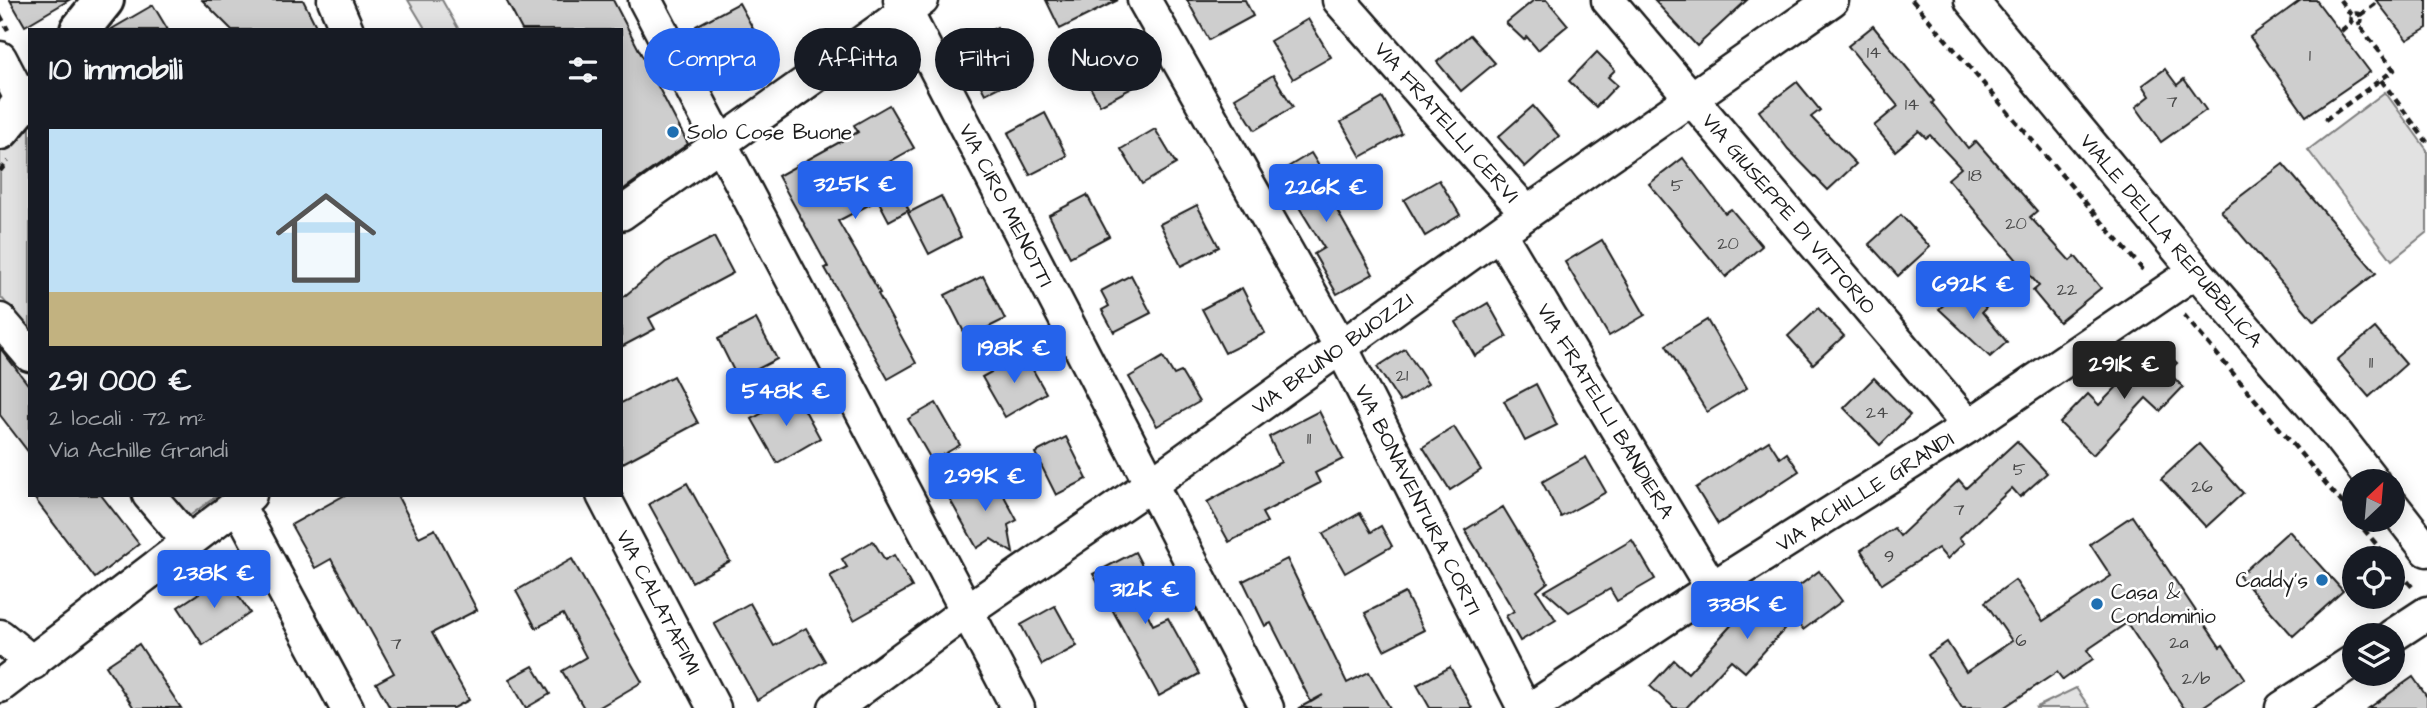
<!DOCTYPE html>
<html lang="it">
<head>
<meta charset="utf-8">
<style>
	:root { --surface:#171b24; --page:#242831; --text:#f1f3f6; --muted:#9ea1a6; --line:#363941; --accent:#2563eb }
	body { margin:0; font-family:"Architects Daughter",sans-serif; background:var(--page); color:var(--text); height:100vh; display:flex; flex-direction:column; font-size:26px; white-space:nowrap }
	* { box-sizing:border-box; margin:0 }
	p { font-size:23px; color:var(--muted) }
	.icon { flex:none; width:38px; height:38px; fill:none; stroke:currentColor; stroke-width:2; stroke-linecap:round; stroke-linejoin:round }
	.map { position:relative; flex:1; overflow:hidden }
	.sheet { position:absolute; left:28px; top:28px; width:595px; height:469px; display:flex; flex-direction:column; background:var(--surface); border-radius:0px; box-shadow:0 4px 18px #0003 }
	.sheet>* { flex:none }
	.guide { position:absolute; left:644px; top:28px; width:665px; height:63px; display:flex; gap:14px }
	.needle { width:46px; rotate:26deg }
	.controls { position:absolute; left:2342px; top:469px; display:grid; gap:14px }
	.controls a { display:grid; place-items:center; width:63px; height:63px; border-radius:50%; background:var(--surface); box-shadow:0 4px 18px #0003; font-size:35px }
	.price { position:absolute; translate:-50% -60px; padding:0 16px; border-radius:7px; background:var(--accent); color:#fff; font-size:23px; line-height:46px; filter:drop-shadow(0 2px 4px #0008) }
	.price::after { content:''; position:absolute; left:50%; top:42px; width:21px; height:16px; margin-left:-10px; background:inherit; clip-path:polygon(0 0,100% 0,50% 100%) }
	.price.on { background:#222; color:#fff }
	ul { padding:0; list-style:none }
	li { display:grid; align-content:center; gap:14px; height:371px; padding:0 21px }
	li+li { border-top:2px solid var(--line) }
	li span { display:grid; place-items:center; height:217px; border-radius:0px; color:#555 }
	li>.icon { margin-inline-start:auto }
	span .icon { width:126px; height:126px; fill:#fffc; stroke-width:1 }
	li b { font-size:30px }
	h2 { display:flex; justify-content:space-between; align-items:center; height:84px; padding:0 21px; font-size:30px }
	.pill { padding:0 24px; border-radius:32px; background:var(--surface); box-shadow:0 4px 18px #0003; font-size:24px; line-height:63px }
	.pill.on { background:var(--accent); color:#fff }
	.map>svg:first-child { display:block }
	.green { fill:#e2e2e2; stroke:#7f7f7f; stroke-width:2 }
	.building { fill:#cecece; stroke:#1c1c1c; stroke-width:2 }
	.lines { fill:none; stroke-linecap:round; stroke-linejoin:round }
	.street-casing { stroke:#1c1c1c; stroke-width:37 }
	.secondary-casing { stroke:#1c1c1c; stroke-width:44 }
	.path { stroke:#1c1c1c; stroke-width:4.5; stroke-dasharray:7 5; stroke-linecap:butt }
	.street { stroke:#fff; stroke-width:32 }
	.secondary { stroke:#fff; stroke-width:38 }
	.poi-dot { fill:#1f6fb2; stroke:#fff; stroke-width:2.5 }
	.labels { text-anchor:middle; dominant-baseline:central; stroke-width:5; stroke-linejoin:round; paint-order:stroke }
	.number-label { font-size:18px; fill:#484848 }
	.street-label { font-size:21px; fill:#1c1c1c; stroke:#fff }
	.poi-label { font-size:21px; fill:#1c1c1c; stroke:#fff; text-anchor:start }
</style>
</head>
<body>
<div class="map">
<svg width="2427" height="708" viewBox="0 0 2427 708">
	<rect width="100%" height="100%" fill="#fff"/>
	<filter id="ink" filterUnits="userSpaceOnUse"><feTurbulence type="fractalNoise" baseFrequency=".0143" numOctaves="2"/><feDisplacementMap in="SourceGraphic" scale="14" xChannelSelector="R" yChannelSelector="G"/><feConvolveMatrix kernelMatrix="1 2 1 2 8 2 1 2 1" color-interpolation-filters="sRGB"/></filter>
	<g filter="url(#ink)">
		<g class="green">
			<polygon points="408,0 442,0 459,30 426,30"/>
			<polygon points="2385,92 2427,150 2427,232 2392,260 2308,150"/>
			<polygon points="30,115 30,331 0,296 0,151"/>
			<polygon points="169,495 218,495 188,517"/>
			<polygon points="2076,688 2090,708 2035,708"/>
		</g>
		<g class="building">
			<polygon points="10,0 69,0 25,26"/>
			<polygon points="202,0 303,0 318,30 232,30"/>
			<polygon points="506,0 613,0 688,144 621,191 621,30 522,30"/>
			<polygon points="1046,0 1118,0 1060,29"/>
			<polygon points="1187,0 1245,0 1253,16 1209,40"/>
			<polygon points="1534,0 1547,0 1568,25 1538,50 1527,37 1524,40 1506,23"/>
			<polygon points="1654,0 1747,0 1697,46"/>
			<polygon points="2301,0 2316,0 2370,72 2306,116 2250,37"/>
			<polygon points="2376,0 2427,0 2427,28 2407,40"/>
			<polygon points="739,3 762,45 719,69 696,26"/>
			<polygon points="153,5 168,30 110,30"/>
			<polygon points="1308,19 1331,57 1293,79 1270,41"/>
			<polygon points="1873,26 1934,101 1932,103 1968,148 1976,141 2037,211 2030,217 2070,261 2075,256 2101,288 2059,322 2033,291 2039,286 1948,179 1961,168 1930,135 1926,138 1919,131 1895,151 1874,126 1898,106 1848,46"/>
			<polygon points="997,27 1023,75 985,94 960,46"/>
			<polygon points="1470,35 1495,63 1461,91 1437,62"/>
			<polygon points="1112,51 1132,88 1100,105 1080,69"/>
			<polygon points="1597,52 1615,70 1608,77 1617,85 1596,107 1569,81"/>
			<polygon points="2165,69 2177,85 2184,79 2206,110 2161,142 2136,107 2150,96 2143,85"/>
			<polygon points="1273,75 1293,107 1255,130 1235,98"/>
			<polygon points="1797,82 1820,110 1811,117 1856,164 1828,190 1788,149 1759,111"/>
			<polygon points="1383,98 1402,134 1361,157 1341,122"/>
			<polygon points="889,105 914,148 884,165 909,210 889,221 878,200 838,221 880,293 878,294 916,363 888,379 825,268 828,267 778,176 858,132 854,125"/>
			<polygon points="1533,106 1559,136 1525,167 1498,137"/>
			<polygon points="1045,113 1067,156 1030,175 1008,133"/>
			<polygon points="1155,129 1176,164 1142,184 1121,149"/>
			<polygon points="1311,153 1336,194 1330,198 1373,274 1337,294 1314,254 1324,248 1278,173"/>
			<polygon points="1683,158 1725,213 1731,209 1762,246 1726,277 1649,184"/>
			<polygon points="2283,164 2376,273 2314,321 2221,211"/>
			<polygon points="1439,180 1460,215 1425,236 1404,200"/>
			<polygon points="1087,195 1109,236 1070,257 1049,215"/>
			<polygon points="941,196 961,237 929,254 908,213"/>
			<polygon points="1197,205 1219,247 1181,266 1160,224"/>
			<polygon points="1901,215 1930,247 1898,276 1869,244"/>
			<polygon points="714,237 733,273 649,318 655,329 621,347 621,299 666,262"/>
			<polygon points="1602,240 1645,315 1609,336 1565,262"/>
			<polygon points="1131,275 1151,313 1114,332 1102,310 1109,306 1101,291"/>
			<polygon points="983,276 1005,319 967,338 945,295"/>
			<polygon points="1966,285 1986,308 1982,312 2007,342 1990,357 1939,309"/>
			<polygon points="1242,288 1265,333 1225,353 1202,309"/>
			<polygon points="1488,303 1507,337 1475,356 1456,322"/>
			<polygon points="1818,308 1844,336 1813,364 1788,336"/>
			<polygon points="756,319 777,359 738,379 718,339"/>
			<polygon points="1707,320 1747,388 1707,412 1666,345"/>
			<polygon points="2375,328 2406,364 2369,397 2337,360"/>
			<polygon points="2158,345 2177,363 2168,372 2183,387 2160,411 2146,398 2093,455 2060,423 2088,394 2099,405"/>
			<polygon points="0,348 30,387 30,454 0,415"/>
			<polygon points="1405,349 1428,384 1400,402 1377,367"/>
			<polygon points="1024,354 1046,393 1005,417 982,377"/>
			<polygon points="1163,357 1174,375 1181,372 1199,402 1157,426 1129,377"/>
			<polygon points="673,376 698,423 621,464 621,403"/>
			<polygon points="1874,378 1910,415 1880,445 1844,408"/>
			<polygon points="1536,384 1557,425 1525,441 1504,401"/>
			<polygon points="796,394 820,438 777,463 752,419"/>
			<polygon points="936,403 960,445 932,461 908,419"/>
			<polygon points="1319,411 1343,459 1315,473 1320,483 1262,513 1267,522 1229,542 1207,502 1281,462 1269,437"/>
			<polygon points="1454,427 1481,470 1450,490 1423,447"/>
			<polygon points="1066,437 1087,479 1056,495 1035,453"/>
			<polygon points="1769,441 1780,458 1787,453 1799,471 1718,524 1696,488"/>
			<polygon points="2017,441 2047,473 2020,497 2012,488 1959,538 1964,543 1947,559 1938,548 1882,584 1861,550 1894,528 1900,536 1959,480 1966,488"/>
			<polygon points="2199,444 2243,493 2206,527 2161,479"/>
			<polygon points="1586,457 1606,492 1561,517 1542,482"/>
			<polygon points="992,474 1017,520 1008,525 1013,553 991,539 977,548 949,498"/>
			<polygon points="687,483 730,561 692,582 649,504"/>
			<polygon points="32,495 101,495 139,544 95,578"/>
			<polygon points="345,495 397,495 419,537 435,529 477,610 432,633 469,700 454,708 390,708 376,683 394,673 331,559 315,568 291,525"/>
			<polygon points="1503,507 1548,582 1537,591 1556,620 1520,641 1506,616 1514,611 1465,530"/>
			<polygon points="1360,513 1371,532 1381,526 1392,546 1345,573 1323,534"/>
			<polygon points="2132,516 2220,647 2223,645 2245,678 2201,708 2184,708 2127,623 2087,650 2093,659 2063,680 2057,672 2003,708 1962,708 1928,655 1947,642 1966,672 2012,641 1985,602 2015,580 2043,621 2111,576 2090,544"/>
			<polygon points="2289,531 2343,591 2293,636 2239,576"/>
			<polygon points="1632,540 1655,579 1617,601 1610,589 1569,612 1545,591"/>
			<polygon points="873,541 885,560 894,555 912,587 854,620 830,576 847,567 842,559"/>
			<polygon points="1135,552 1151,583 1136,591 1153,625 1168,618 1199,674 1159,696 1093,574"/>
			<polygon points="572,559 642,682 598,708 584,708 562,671 586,657 563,614 536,628 516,591"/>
			<polygon points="1287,559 1347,683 1369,672 1390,708 1299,708 1323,695 1311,702 1271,623 1265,626 1243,581"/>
			<polygon points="1819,571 1842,601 1803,630 1794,619 1745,672 1731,660 1686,708 1674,708 1650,686 1674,660 1688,673 1745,610 1755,619"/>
			<polygon points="225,576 250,613 203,645 178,607"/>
			<polygon points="1405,593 1424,630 1384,650 1365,613"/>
			<polygon points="750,603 774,646 806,628 825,661 757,700 714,623"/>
			<polygon points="1055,606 1077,646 1042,665 1021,625"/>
			<polygon points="139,644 181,708 134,708 106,666"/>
			<polygon points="533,666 550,694 526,708 509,679"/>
			<polygon points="1450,667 1472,708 1430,708 1417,685"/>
			<polygon points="2413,677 2427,697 2427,708 2369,708"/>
		</g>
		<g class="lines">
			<defs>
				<g id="street">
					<polyline points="334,0 347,30"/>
					<polyline points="645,0 1018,708"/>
					<path id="s1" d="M900,0L1267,708"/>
					<path id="s2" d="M1144,0L1341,347L1524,708"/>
					<path id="s3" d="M1339,0L1527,213"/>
					<path id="s4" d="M1608,0L1969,426"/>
					<path id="s5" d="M1971,0L2196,271L2335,432L2373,481"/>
					<polyline points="0,58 23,102"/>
					<polyline points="621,214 922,0"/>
					<path id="s6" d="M1500,234L1712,588"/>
					<polyline points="0,320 30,355"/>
					<polyline points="149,495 189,542"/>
					<path id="s7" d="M603,495L714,708"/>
					<polyline points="238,505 347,708"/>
					<polyline points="2392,505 2427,550"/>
					<polyline points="0,636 33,663"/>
					<polyline points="2392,636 2427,613"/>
					<polyline points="0,686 250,495"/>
					<path id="s8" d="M835,708L968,610L1151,484L1527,213L1832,0"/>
					<path id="s9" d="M1532,708L1712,588L1969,426L2196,271"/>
					<polyline points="2282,708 2354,661"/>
				</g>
				<g id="secondary">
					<polyline points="80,30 104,0"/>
					<polyline points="0,130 30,94"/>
				</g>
			</defs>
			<use href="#street" class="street-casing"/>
			<use href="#secondary" class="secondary-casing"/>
			<g class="path">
				<polyline points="1912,0 2144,271"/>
				<polyline points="2340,0 2351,15"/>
				<circle cx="2356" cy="19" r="5.5"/>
				<polyline points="0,15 8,30"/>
				<polyline points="2360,15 2378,2"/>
				<polyline points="2341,31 2351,22"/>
				<polyline points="2381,80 2427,142"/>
				<polyline points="2325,120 2394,70 2358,24"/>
				<polyline points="0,171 8,161"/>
				<polyline points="2184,315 2354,517"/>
				<polyline points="2356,520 2388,558"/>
				<polyline points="2392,563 2414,589"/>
			</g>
			<use href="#street" class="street"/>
			<use href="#secondary" class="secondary"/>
		</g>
	</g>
	<g class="poi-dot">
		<circle cx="673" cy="132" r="7"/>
		<circle cx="2322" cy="580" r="7"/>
		<circle cx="2097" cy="604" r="7"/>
	</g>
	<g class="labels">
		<g class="number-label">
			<text x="1874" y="52">14</text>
			<text x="2310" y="55">1</text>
			<text x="2172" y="101">7</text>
			<text x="1912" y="104">14</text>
			<text x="1975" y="175">18</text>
			<text x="1677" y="185">5</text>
			<text x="2016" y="223">20</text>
			<text x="1728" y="243">20</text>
			<text x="2067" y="289">22</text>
			<text x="2371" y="362">11</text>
			<text x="1402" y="375">21</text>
			<text x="1877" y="412">24</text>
			<text x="1309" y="438">11</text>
			<text x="2019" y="469">5</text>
			<text x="2202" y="486">26</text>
			<text x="1959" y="509">7</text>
			<text x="1889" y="556">9</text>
			<text x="2021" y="640">6</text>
			<text x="2179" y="642">2a</text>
			<text x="396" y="643">7</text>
			<text x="2196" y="678">2/b</text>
		</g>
		<g class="street-label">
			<text stroke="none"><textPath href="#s3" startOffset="163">VIA FRATELLI CERVI</textPath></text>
			<text stroke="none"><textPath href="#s1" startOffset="231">VIA CIRO MENOTTI</textPath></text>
			<text stroke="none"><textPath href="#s4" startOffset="280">VIA GIUSEPPE DI VITTORIO</textPath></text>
			<text stroke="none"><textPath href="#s5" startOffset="313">VIALE DELLA REPUBBLICA</textPath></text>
			<text stroke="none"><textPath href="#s8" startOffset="611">VIA BRUNO BUOZZI</textPath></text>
			<text stroke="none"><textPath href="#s6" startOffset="206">VIA FRATELLI BANDIERA</textPath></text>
			<text stroke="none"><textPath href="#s9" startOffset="397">VIA ACHILLE GRANDI</textPath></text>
			<text stroke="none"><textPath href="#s2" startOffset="570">VIA BONAVENTURA CORTI</textPath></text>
			<text stroke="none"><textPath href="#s7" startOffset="121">VIA CALATAFIMI</textPath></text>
		</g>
		<g class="poi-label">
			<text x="687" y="132">Solo Cose Buone</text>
			<text x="2308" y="580" text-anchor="end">Caddy's</text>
			<text x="2111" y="592">Casa &amp;<tspan x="2111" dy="24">Condominio</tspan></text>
		</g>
	</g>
</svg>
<div class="controls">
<a><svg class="needle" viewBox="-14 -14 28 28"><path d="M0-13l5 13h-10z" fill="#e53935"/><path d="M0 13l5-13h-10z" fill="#9ea1a6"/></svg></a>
<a><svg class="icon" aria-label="locate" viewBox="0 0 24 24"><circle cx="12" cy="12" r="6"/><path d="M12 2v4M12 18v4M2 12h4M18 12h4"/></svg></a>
<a><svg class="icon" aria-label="layers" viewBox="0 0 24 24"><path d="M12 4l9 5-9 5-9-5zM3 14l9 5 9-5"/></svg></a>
</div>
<b class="price" style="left:855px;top:221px">325K €</b>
<b class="price" style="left:1326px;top:224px">226K €</b>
<b class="price" style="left:1973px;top:321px">692K €</b>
<b class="price" style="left:1014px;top:385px">198K €</b>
<b class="price on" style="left:2124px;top:401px">291K €</b>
<b class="price" style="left:786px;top:428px">548K €</b>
<b class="price" style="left:985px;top:513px">299K €</b>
<b class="price" style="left:214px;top:610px">238K €</b>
<b class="price" style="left:1145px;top:626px">312K €</b>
<b class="price" style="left:1747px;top:641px">338K €</b>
<div class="guide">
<a class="pill on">Compra</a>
<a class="pill">Affitta</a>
<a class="pill">Filtri</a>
<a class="pill">Nuovo</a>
</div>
<section class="sheet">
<h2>10 immobili<svg class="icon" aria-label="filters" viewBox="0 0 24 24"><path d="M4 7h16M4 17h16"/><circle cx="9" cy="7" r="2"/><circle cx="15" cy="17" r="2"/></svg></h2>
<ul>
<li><span style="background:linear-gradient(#bfe0f5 75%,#c2b280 0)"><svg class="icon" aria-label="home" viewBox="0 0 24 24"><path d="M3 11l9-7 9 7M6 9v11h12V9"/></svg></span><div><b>291 000 €</b><p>2 locali · 72 m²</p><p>Via Achille Grandi</p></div></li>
</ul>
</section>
</div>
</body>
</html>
